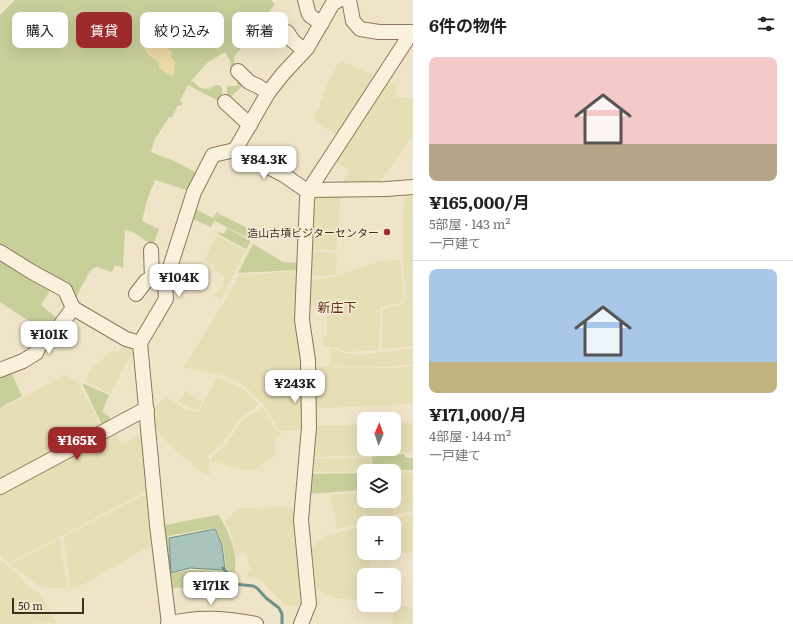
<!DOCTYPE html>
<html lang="ja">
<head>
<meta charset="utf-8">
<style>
	:root { --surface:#fff; --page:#f6f6f6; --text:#222; --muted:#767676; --line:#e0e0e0; --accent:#9e2a2b }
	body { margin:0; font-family:Literata,"Noto Sans JP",serif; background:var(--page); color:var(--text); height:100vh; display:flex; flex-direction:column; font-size:15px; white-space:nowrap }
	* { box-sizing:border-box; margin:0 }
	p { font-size:13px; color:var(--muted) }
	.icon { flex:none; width:22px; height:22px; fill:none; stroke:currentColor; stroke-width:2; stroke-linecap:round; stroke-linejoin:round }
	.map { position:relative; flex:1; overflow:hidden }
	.sheet { display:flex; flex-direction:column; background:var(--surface); width:380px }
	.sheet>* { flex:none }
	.top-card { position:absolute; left:12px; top:12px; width:341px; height:36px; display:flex; gap:8px }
	.needle { width:26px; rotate:2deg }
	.controls { position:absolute; left:357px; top:412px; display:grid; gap:8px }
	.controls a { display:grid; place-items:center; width:44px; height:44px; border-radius:8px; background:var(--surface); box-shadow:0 4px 16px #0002; font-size:20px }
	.scale { position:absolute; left:12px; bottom:10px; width:72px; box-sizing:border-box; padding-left:4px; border:2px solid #3d2e20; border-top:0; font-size:11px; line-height:14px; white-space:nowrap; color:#3d2e20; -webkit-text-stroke:3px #f7eed8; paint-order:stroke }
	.price { position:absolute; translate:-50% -34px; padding:0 9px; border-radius:8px; background:#fff; color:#222; font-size:13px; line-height:26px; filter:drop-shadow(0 1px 2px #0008) }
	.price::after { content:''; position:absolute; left:50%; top:24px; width:12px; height:9px; margin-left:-6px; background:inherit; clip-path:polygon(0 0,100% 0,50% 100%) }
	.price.selected { background:var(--accent); color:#fff }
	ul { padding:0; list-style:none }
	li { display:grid; align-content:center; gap:8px; height:212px; padding:0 16px }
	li+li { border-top:1px solid var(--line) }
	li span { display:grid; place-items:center; height:124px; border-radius:8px; color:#555 }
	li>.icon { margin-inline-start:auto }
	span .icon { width:72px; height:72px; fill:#fffc; stroke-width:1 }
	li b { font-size:17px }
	h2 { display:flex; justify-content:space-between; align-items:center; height:48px; padding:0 16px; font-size:17px }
	.pill { padding:0 14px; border-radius:8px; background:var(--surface); box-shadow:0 4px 16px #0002; font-size:14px; line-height:36px }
	.pill.selected { background:var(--accent); color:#fff }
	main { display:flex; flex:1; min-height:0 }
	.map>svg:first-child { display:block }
	.farmland { fill:#e6deb5 }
	.green { fill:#c9cf9b }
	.sand { fill:#ecd9a5 }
	.water { fill:#a9c4bc; stroke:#6f938a }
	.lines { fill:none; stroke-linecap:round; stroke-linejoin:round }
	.stream { stroke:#6f938a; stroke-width:3 }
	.minor-casing { stroke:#8d765c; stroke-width:16 }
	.minor { stroke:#faf1dc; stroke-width:14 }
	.poi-dot { fill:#9e2a2b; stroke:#f7eed8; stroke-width:1.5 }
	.labels { text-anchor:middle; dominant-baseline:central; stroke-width:3; stroke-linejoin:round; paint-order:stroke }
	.poi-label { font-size:11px; fill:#3d2e20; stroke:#f7eed8; text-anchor:end }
	.quarter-label { font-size:13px; fill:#6b2e1e; stroke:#f7eed8 }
</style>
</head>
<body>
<main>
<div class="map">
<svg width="413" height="624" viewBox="0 0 413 624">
	<rect width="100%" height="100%" fill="#f0e4c8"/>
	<g class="farmland">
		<polygon points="340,61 376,76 339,135 320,125 314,119 329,80"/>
		<polygon points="384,80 398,86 394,97 413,98 413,136 378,184 341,185 350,170 334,160"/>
		<polygon points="413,192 413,346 382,349 383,309 402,304 405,301 406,296 402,260 404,194"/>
		<polygon points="314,194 341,195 336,250 309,250"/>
		<polygon points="217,236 245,250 221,300 213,296 222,286 225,275 213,269 215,265 204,260"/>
		<polygon points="318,252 337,253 336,275 307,276 309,254"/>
		<polygon points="400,260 404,299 402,301 396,304 380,307 379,350 344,352 338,348 323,346 322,335 327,335 327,308 309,307 308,283 312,280 338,276 379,261"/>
		<polygon points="298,271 302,355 302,430 280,431 264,405 248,389 236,381 220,375 186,368 184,366 224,303 239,275"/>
		<polygon points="126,341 136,345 140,362 130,356 111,394 85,381 92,366 105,358 110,352 121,350"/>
		<polygon points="413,348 413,364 389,367 330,366 330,349 334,349 343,353 361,355"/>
		<polygon points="413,366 413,403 381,406 311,408 311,367 390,368"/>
		<polygon points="64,375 78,382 102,428 0,483 0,410"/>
		<polygon points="217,377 246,391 258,404 252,410 241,417 220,446 208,456 210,475 201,472 195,466 176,451 163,438 154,426 149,416 165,396 184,408 198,413"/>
		<polygon points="185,391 202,401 196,411 179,402"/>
		<polygon points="262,407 275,429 281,434 274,441 275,449 275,455 261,466 255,469 248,471 234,468 220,463 211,462 212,457 225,446 245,417 258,411"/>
		<polygon points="394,423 413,423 413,451 379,455 309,457 311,425 364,425 364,449 394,449"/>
		<polygon points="113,430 122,445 144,433 149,490 9,563 3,558 0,552 0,492"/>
		<polygon points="371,458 371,471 309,472 310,459"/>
		<polygon points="394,472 413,473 413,511 337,529 330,495 364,492 364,501 394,501"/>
		<polygon points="148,493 153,544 77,588 70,589 64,536"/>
		<polygon points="288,507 296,510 303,606 286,606 260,580 256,578 247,577 248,571 251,570 245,552 235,554 233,538 225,521 239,508"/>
		<polygon points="413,514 413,552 370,558 369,575 364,575 364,600 339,599 311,587 308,552 325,536 364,526 364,553 394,553 394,523 377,523"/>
		<polygon points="60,539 64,570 68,588 45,588 41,587 10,564"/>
		<polygon points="0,559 19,575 28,588 41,594 56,623 0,624"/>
		<polygon points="395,604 413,608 413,624 392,624"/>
	</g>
	<g class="green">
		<polygon points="15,0 271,0 275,4 234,57 235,63 234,66 246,83 227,100 227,86 237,86 237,75 230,70 230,61 225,52 208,62 191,81 194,82 200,88 209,89 216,85 220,85 222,88 222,103 188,85 180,100 182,102 181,106 178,105 172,117 169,117 155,139 151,152 174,161 199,174 190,191 155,180 147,200 142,221 159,229 153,246 135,233 125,230 123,268 115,265 112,272 96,267 90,271 74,301 0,250 0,15"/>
		<polygon points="192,207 213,218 217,212 219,213 211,227 188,217"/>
		<polygon points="219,214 256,232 252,240 215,221"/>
		<polygon points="227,228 251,241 246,249 218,234 219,232 224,234"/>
		<polygon points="253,244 283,262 297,263 297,270 238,273"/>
		<polygon points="0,255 53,286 41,305 58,319 44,331 0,302"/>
		<polygon points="9,368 22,396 0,408 0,372"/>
		<polygon points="82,383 109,395 102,412 109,416 111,424 103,427"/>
		<polygon points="403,454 407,458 413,458 413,470 373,470 372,457"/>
		<polygon points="364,473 364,490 306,494 307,474"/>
		<path d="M217,515L219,516C228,530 240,557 234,574L231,575L226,568L223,544L215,528L168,536L171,574L190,570L225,571L228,576V583L224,589L204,587L169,588L160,526Z"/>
	</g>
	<path class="sand" d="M153,34L160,35L167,49L171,50L173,54L170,55L175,62L174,74L172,76L169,75L159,68V62C146,54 141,51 148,36Z"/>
	<polygon class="water" points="215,529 222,545 225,570 190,568 171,573 169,538"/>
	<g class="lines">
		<polyline class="stream" points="223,568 228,574 230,580 235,584 253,586 257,588 266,598 279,608 282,614 282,624"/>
		<defs>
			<g id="minor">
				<path d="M305,0C310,16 305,14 322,23"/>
				<polyline points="349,0 353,21 360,29 379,32 413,32"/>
				<polyline points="287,32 293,41 304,50"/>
				<polyline points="238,71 249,82 258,86 268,93"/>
				<polyline points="225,102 250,125"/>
				<polyline points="235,150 268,93 282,75 307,48 333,3 339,0"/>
				<polyline points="151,250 152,279 165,284"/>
				<polyline points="0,252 32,272 65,290 73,308 126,339 140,343 166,299 165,283 194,192 213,155 235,150 284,175 304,189 309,190 386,189 413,187"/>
				<polyline points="136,294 146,281 152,279"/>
				<polyline points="140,343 157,525 169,624"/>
				<polyline points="0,370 23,361 36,353 44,336 59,327 73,308"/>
				<polyline points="0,487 142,411 147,410"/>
				<path d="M168,624C196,616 227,618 256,624"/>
				<polyline points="301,624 309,604 301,520 309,427 308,360 302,320 307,199 309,190 406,41 407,32"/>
			</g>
		</defs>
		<use href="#minor" class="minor-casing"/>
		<use href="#minor" class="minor"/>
	</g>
	<circle class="poi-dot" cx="387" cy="232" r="4"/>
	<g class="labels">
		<g class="poi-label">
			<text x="379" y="232">造山古墳ビジターセンター</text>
		</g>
		<g class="quarter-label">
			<text x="337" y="306">新庄下</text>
		</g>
	</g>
</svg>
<div class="controls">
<a><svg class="needle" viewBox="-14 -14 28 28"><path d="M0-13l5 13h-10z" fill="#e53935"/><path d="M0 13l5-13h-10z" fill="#767676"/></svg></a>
<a><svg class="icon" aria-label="layers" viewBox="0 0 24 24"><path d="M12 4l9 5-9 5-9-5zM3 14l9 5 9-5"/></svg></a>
<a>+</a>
<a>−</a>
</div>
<div class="scale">50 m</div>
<b class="price" style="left:264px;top:180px">¥84.3K</b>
<b class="price" style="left:179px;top:298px">¥104K</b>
<b class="price" style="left:49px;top:355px">¥101K</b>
<b class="price" style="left:295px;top:404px">¥243K</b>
<b class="price selected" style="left:77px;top:461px">¥165K</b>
<b class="price" style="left:211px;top:606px">¥171K</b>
<div class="top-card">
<a class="pill">購入</a>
<a class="pill selected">賃貸</a>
<a class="pill">絞り込み</a>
<a class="pill">新着</a>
</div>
</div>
<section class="sheet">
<h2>6件の物件<svg class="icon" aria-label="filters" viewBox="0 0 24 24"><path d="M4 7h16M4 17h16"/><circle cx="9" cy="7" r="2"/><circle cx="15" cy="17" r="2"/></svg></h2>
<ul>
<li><span style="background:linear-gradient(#f6c9c9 70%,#b9a48a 0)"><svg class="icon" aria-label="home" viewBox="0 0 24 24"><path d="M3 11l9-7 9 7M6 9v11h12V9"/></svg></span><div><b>¥165,000/月</b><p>5部屋 · 143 m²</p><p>一戸建て</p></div></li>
<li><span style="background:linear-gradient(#a9c7e8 75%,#c2b280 0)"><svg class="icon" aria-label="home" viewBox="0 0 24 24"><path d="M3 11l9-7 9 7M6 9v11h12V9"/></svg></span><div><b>¥171,000/月</b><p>4部屋 · 144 m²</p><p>一戸建て</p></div></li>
</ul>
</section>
</main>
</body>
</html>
